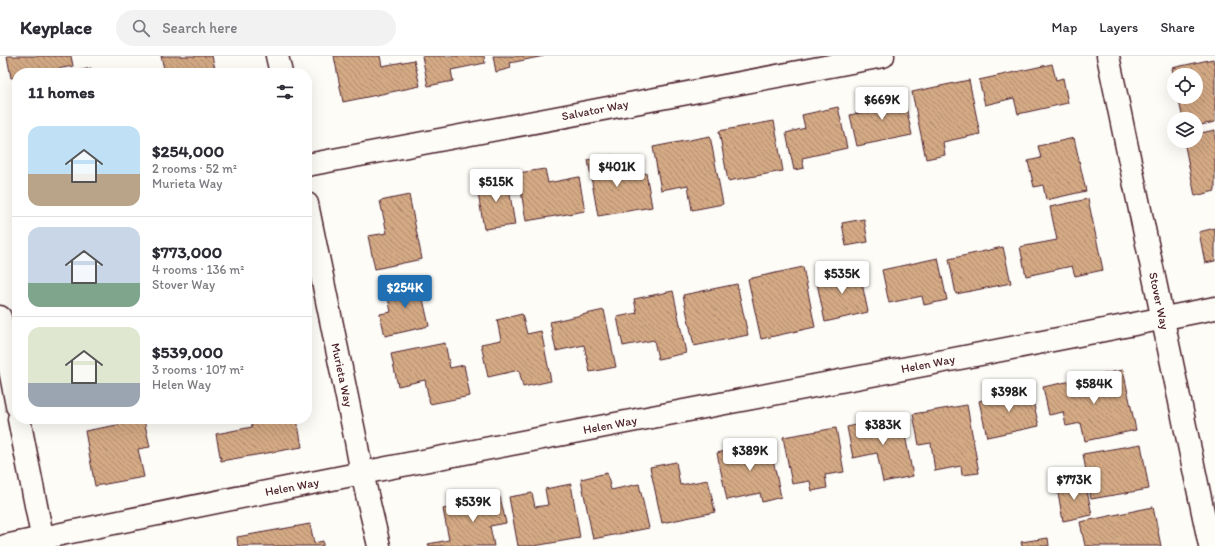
<!DOCTYPE html>
<html lang="en">
<head>
<meta charset="utf-8">
<style>
	:root { --surface:#fff; --page:#f2f2f3; --text:#2b2b33; --muted:#7c7c81; --line:#e1e1e2; --accent:#1f6fb2 }
	body { margin:0; font-family:Itim,sans-serif; background:var(--page); color:var(--text); height:100vh; display:flex; flex-direction:column; font-size:15px; white-space:nowrap }
	* { box-sizing:border-box; margin:0 }
	p { font-size:13px; color:var(--muted) }
	.icon { flex:none; width:22px; height:22px; fill:none; stroke:currentColor; stroke-width:2; stroke-linecap:round; stroke-linejoin:round }
	.map { position:relative; flex:1; overflow:hidden }
	.details { position:absolute; left:12px; top:12px; width:300px; height:356px; display:flex; flex-direction:column; background:var(--surface); border-radius:16px; box-shadow:0 4px 16px #0002 }
	.details>* { flex:none }
	.buttons { position:absolute; left:1167px; top:12px; display:grid; gap:8px }
	.buttons a { display:grid; place-items:center; width:36px; height:36px; border-radius:50%; background:var(--surface); box-shadow:0 4px 16px #0002; font-size:20px }
	.price { position:absolute; translate:-50% -34px; padding:0 9px; border-radius:4px; background:#fff; color:#222; font-size:13px; line-height:26px; filter:drop-shadow(0 1px 2px #0008) }
	.price::after { content:''; position:absolute; left:50%; top:24px; width:12px; height:9px; margin-left:-6px; background:inherit; clip-path:polygon(0 0,100% 0,50% 100%) }
	.price.current { background:var(--accent); color:#fff }
	ul { padding:0; list-style:none }
	li { display:flex; align-items:center; gap:12px; height:100px; padding:0 16px }
	li+li { border-top:1px solid var(--line) }
	li span { display:grid; place-items:center; flex:none; width:112px; height:80px; border-radius:12px; color:#555 }
	li>.icon { margin-inline-start:auto }
	span .icon { width:48px; height:48px; fill:#fffc; stroke-width:1 }
	li b { font-size:17px }
	h2 { display:flex; justify-content:space-between; align-items:center; height:48px; padding:0 16px; font-size:17px }
	header { display:flex; align-items:center; gap:24px; box-sizing:border-box; height:56px; padding:0 20px; background:var(--surface); border-bottom:1px solid var(--line) }
	header strong { font-size:19px }
	nav { display:flex; gap:22px; margin-inline-start:auto; font-size:14px }
	.search { width:280px; height:36px; background:var(--page); display:flex; align-items:center; gap:10px; box-sizing:border-box; padding:0 14px; border-radius:22px; color:var(--muted); font-size:15px }
	.map>svg:first-child { display:block }
	.building { fill:url(#building-back-hatch); stroke:#4a1f2b }
	.lines { fill:none; stroke-linecap:round; stroke-linejoin:round }
	.minor-casing { stroke:#4a1f2b; stroke-width:25 }
	.minor { stroke:#fdfcf7; stroke-width:22 }
	.labels { text-anchor:middle; dominant-baseline:central; stroke-width:3; stroke-linejoin:round; paint-order:stroke }
	.street-label { font-size:12px; fill:#4a1f2b; stroke:#fdfcf7 }
</style>
</head>
<body>
<header>
<strong>Keyplace</strong>
<div class="search"><svg class="icon" aria-label="search" viewBox="0 0 24 24"><circle cx="10" cy="10" r="6"/><path d="M15 15l6 6"/></svg>Search here</div>
<nav><a>Map</a><a>Layers</a><a>Share</a></nav>
</header>
<div class="map">
<svg width="1215" height="490" viewBox="0 0 1215 490">
	<defs>
		<pattern id="building-back-hatch" width="6" height="6" patternUnits="userSpaceOnUse"><rect width="6" height="6" fill="#d4aa85"/><path d="M-1 5l2 2M0 0l6 6M5-1l2 2" fill="none" stroke="#ae8a6d"/></pattern>
	</defs>
	<rect width="100%" height="100%" fill="#fdfcf7"/>
	<filter id="ink" filterUnits="userSpaceOnUse"><feTurbulence type="fractalNoise" baseFrequency=".025" numOctaves="2"/><feDisplacementMap in="SourceGraphic" scale="8" xChannelSelector="R" yChannelSelector="G"/><feConvolveMatrix kernelMatrix="1 2 1 2 8 2 1 2 1" color-interpolation-filters="sRGB"/></filter>
	<g filter="url(#ink)">
		<g class="building">
			<polygon points="7,0 71,0 73,10 36,17 17,17 17,21 11,22"/>
			<polygon points="161,0 212,0 216,17 165,17"/>
			<polygon points="334,0 380,0 382,10 414,4 420,30 343,46"/>
			<polygon points="422,0 484,0 485,7 451,14 453,25 428,30"/>
			<polygon points="493,0 544,0 510,7 511,12 496,16"/>
			<polygon points="1213,3 1215,12 1215,66 1196,70 1196,63 1183,63 1178,41 1196,41 1196,19 1174,19 1174,22 1172,12"/>
			<polygon points="1052,8 1056,24 1063,22 1068,47 1018,58 1014,42 985,49 979,24"/>
			<polygon points="91,12 92,17 69,17"/>
			<polygon points="969,24 980,78 943,86 945,99 926,103 912,36"/>
			<polygon points="903,37 912,79 857,90 850,59 868,55 866,45"/>
			<polygon points="838,51 847,92 802,102 804,112 794,114 786,77 805,72 802,59"/>
			<polygon points="774,65 783,115 728,125 719,75"/>
			<polygon points="1215,74 1215,135 1195,140 1184,85 1196,85 1196,78"/>
			<polygon points="710,80 723,148 692,154 688,129 661,134 653,91"/>
			<polygon points="1074,82 1086,135 1046,144 1043,129 1034,131 1028,105 1041,102 1038,90"/>
			<polygon points="613,99 617,122 646,117 652,151 598,160 588,104"/>
			<polygon points="545,113 548,127 579,121 585,155 526,165 518,117"/>
			<polygon points="507,120 515,169 484,173 476,125"/>
			<polygon points="409,139 422,203 375,213 368,180 387,177 380,145"/>
			<polygon points="1088,143 1103,214 1075,220 1072,210 1026,220 1020,191 1057,184 1050,151"/>
			<polygon points="864,163 868,186 846,190 842,167"/>
			<polygon points="1215,172 1215,205 1205,207 1199,176"/>
			<polygon points="1003,191 1011,227 956,238 949,203"/>
			<polygon points="938,202 947,244 924,249 922,240 889,247 882,214"/>
			<polygon points="803,211 815,271 761,283 748,223"/>
			<polygon points="859,213 868,256 825,266 816,222"/>
			<polygon points="419,225 429,270 385,280 380,258 391,256 386,232"/>
			<polygon points="737,228 748,279 694,290 683,239"/>
			<polygon points="673,235 686,297 658,303 654,284 623,290 617,261 637,257 634,243"/>
			<polygon points="604,254 616,311 590,316 584,289 556,295 550,266"/>
			<polygon points="522,258 527,278 541,275 551,325 523,331 519,314 488,321 481,288 501,284 497,264"/>
			<polygon points="445,287 450,312 464,309 470,340 430,348 425,324 398,330 391,298"/>
			<polygon points="1123,314 1136,374 1085,385 1081,367 1066,370 1063,356 1049,359 1043,331"/>
			<polygon points="1030,333 1039,370 987,381 979,345"/>
			<polygon points="967,349 979,417 962,419 961,410 935,415 931,387 919,389 913,358"/>
			<polygon points="901,359 913,420 883,426 877,397 853,402 847,371"/>
			<polygon points="251,363 297,363 302,391 221,405 216,378 252,371"/>
			<polygon points="144,364 150,391 138,393 144,421 95,430 85,375"/>
			<polygon points="836,372 844,416 825,419 827,432 812,435 810,425 792,428 783,381"/>
			<polygon points="769,385 781,441 762,446 760,437 727,444 717,397"/>
			<polygon points="1141,388 1149,433 1091,443 1083,398"/>
			<polygon points="676,406 680,429 708,424 715,456 662,467 650,411"/>
			<polygon points="607,417 611,434 639,428 649,472 593,483 581,423"/>
			<polygon points="1085,425 1092,459 1063,465 1057,431"/>
			<polygon points="571,428 580,482 534,490 518,490 509,441 532,437 535,451 548,449 545,433"/>
			<polygon points="500,441 506,467 490,470 494,490 429,490 428,488 449,484 443,453"/>
			<polygon points="1153,451 1161,490 1085,490 1080,466"/>
			<polygon points="310,468 314,487 323,485 323,490 238,490 237,481"/>
			<polygon points="1048,482 1049,490 1022,490 1021,486"/>
		</g>
		<g class="lines">
			<defs>
				<g id="minor">
					<polyline points="277,0 281,17"/>
					<polyline points="1108,0 1210,490"/>
					<polyline points="307,109 883,0"/>
					<path d="M307,148L356,385C362,421 371,455 379,490"/>
					<polyline points="0,261 17,350"/>
					<polyline points="19,363 44,490"/>
					<path d="M5,490C407,404 812,333 1215,252"/>
				</g>
			</defs>
			<use href="#minor" class="minor-casing"/>
			<use href="#minor" class="minor"/>
		</g>
	</g>
	<g class="labels">
		<g class="street-label">
			<text transform="translate(595 54) rotate(-11)">Salvator Way</text>
			<text transform="translate(1159 245) rotate(78)">Stover Way</text>
			<text transform="translate(928 308) rotate(-11)">Helen Way</text>
			<text transform="translate(342 319) rotate(78)">Murieta Way</text>
			<text transform="translate(610 369) rotate(-11)">Helen Way</text>
			<text transform="translate(292 431) rotate(-11)">Helen Way</text>
		</g>
	</g>
</svg>
<div class="buttons">
<a><svg class="icon" aria-label="locate" viewBox="0 0 24 24"><circle cx="12" cy="12" r="6"/><path d="M12 2v4M12 18v4M2 12h4M18 12h4"/></svg></a>
<a><svg class="icon" aria-label="layers" viewBox="0 0 24 24"><path d="M12 4l9 5-9 5-9-5zM3 14l9 5 9-5"/></svg></a>
</div>
<b class="price" style="left:882px;top:65px">$669K</b>
<b class="price" style="left:617px;top:132px">$401K</b>
<b class="price" style="left:496px;top:147px">$515K</b>
<b class="price" style="left:842px;top:239px">$535K</b>
<b class="price current" style="left:405px;top:253px">$254K</b>
<b class="price" style="left:1094px;top:349px">$584K</b>
<b class="price" style="left:1009px;top:357px">$398K</b>
<b class="price" style="left:883px;top:390px">$383K</b>
<b class="price" style="left:750px;top:416px">$389K</b>
<b class="price" style="left:1074px;top:445px">$773K</b>
<b class="price" style="left:473px;top:467px">$539K</b>
<section class="details">
<h2>11 homes<svg class="icon" aria-label="filters" viewBox="0 0 24 24"><path d="M4 7h16M4 17h16"/><circle cx="9" cy="7" r="2"/><circle cx="15" cy="17" r="2"/></svg></h2>
<ul>
<li><span style="background:linear-gradient(#bfe0f5 60%,#b9a48a 0)"><svg class="icon" aria-label="home" viewBox="0 0 24 24"><path d="M3 11l9-7 9 7M6 9v11h12V9"/></svg></span><div><b>$254,000</b><p>2 rooms · 52 m²</p><p>Murieta Way</p></div></li>
<li><span style="background:linear-gradient(#c9d6e8 70%,#7fa58c 0)"><svg class="icon" aria-label="home" viewBox="0 0 24 24"><path d="M3 11l9-7 9 7M6 9v11h12V9"/></svg></span><div><b>$773,000</b><p>4 rooms · 136 m²</p><p>Stover Way</p></div></li>
<li><span style="background:linear-gradient(#dfe7d0 70%,#9aa5b1 0)"><svg class="icon" aria-label="home" viewBox="0 0 24 24"><path d="M3 11l9-7 9 7M6 9v11h12V9"/></svg></span><div><b>$539,000</b><p>3 rooms · 107 m²</p><p>Helen Way</p></div></li>
</ul>
</section>
</div>
</body>
</html>
